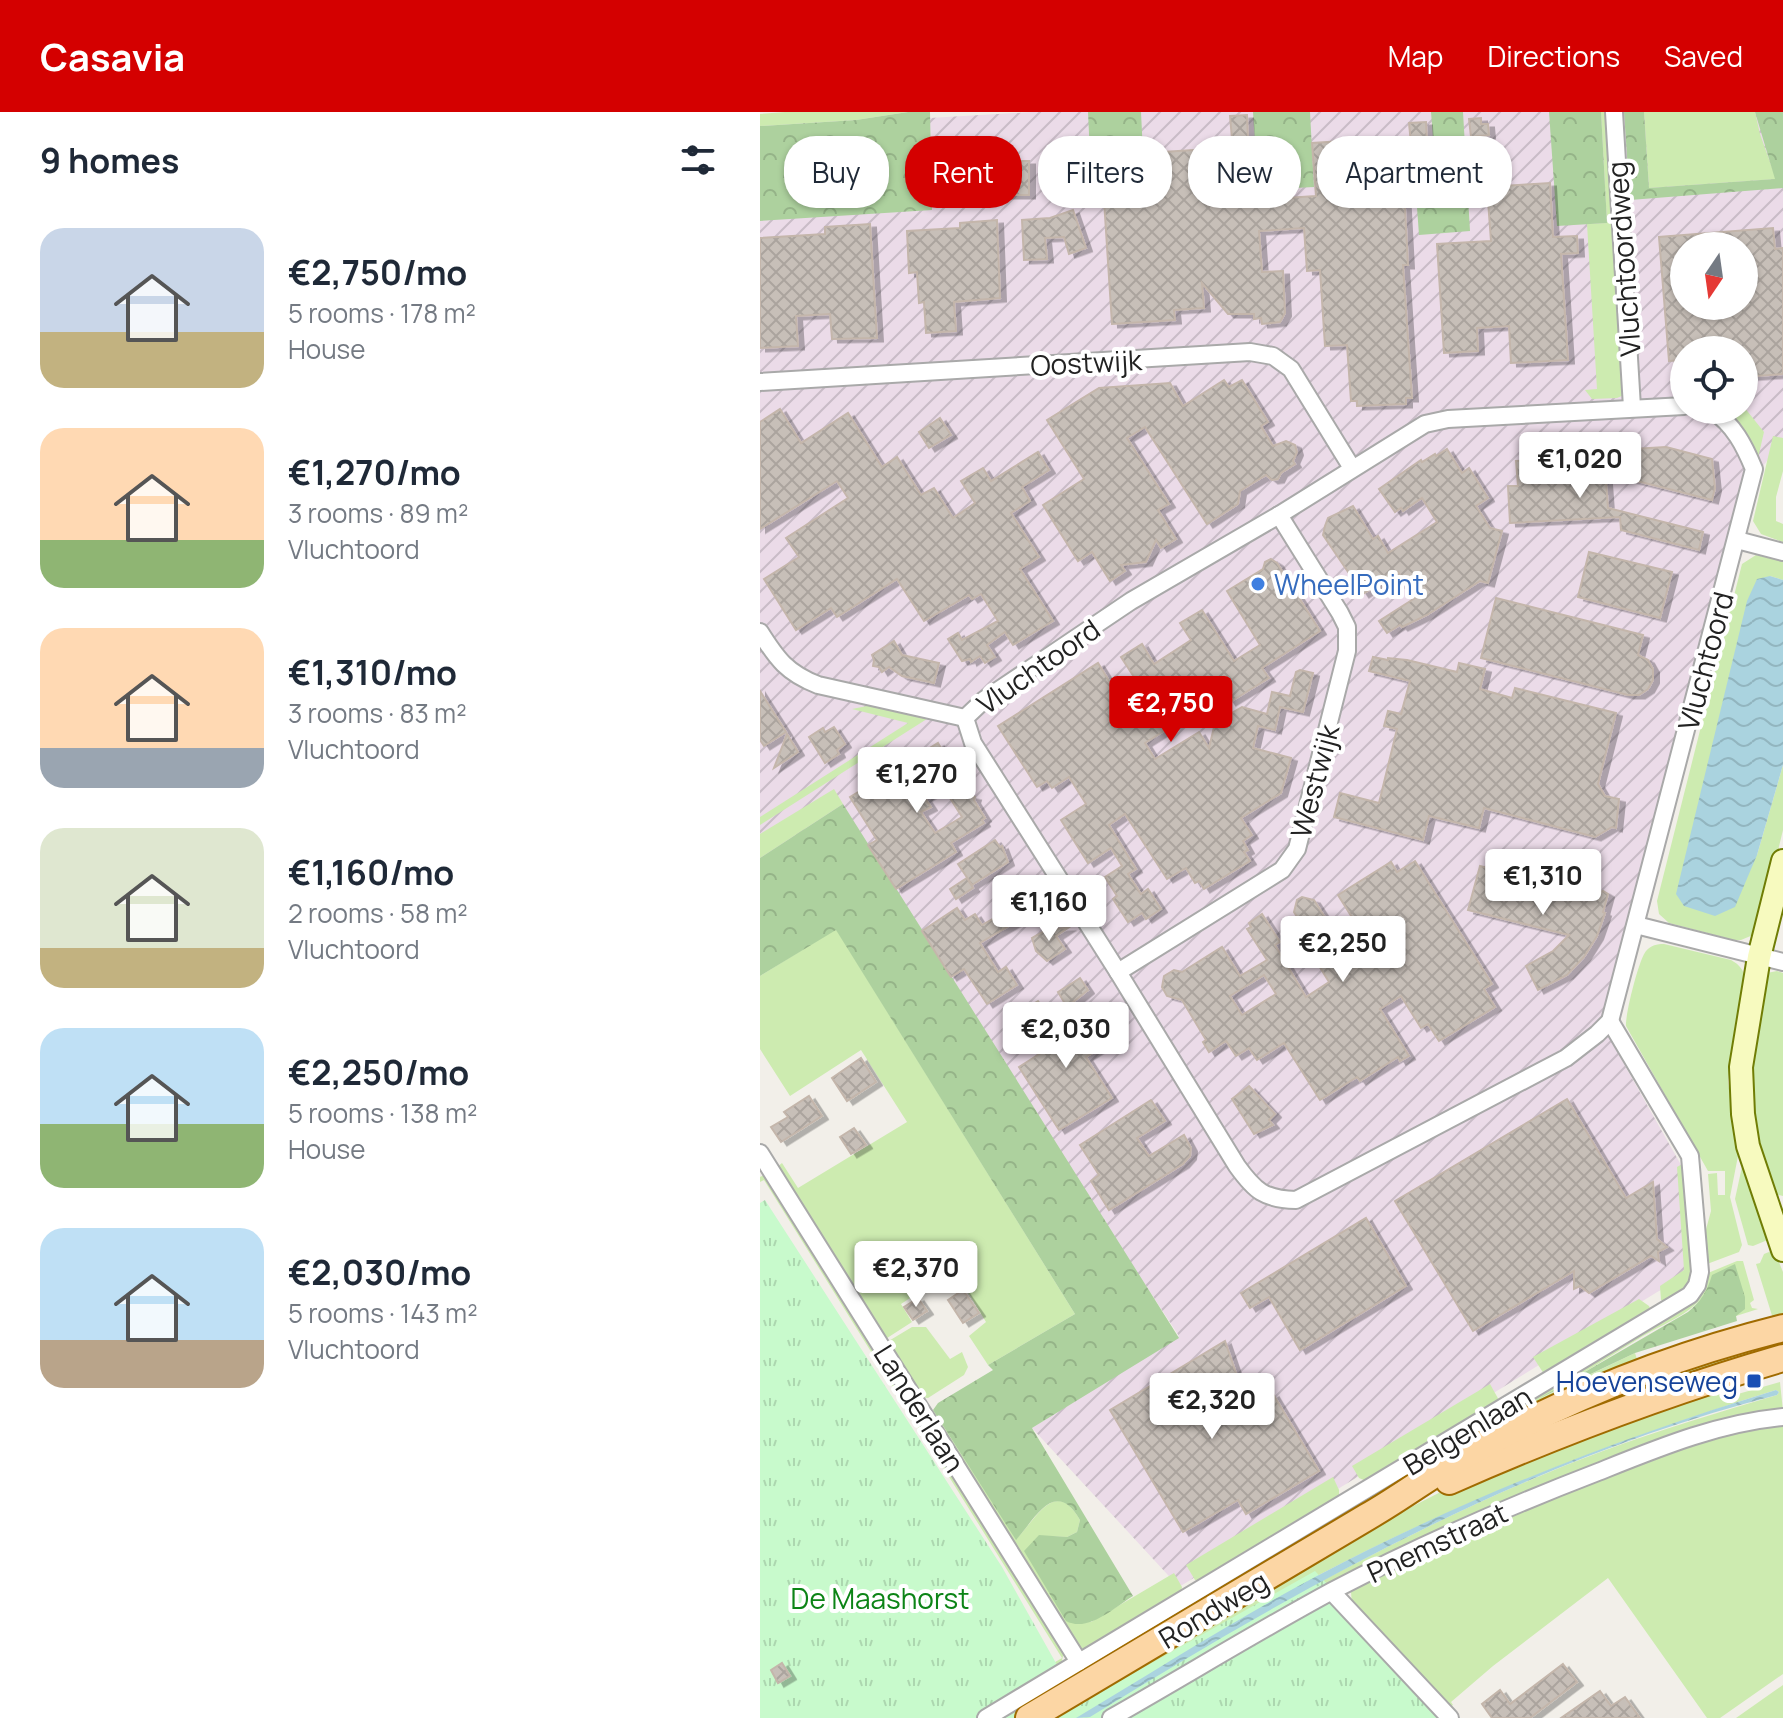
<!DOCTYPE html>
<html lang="en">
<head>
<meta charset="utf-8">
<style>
	:root { --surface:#fff; --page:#f2f2f3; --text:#1f2937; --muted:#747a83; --accent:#d40000 }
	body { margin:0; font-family:Manrope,sans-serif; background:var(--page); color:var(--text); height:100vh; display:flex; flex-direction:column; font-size:30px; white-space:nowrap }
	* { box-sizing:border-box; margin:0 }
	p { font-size:26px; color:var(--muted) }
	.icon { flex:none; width:44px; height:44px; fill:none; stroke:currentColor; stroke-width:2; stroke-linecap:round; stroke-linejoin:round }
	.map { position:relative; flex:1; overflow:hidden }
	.sheet { display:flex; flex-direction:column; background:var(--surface); width:760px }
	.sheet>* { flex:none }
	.top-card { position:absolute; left:24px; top:24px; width:760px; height:72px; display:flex; gap:16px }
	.needle { width:52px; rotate:193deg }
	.tools { position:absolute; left:910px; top:120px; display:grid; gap:16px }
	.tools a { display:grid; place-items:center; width:88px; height:88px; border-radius:50%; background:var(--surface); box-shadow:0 2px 6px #0004; font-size:40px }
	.price { position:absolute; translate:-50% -68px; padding:0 18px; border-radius:8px; background:#fff; color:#222; font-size:26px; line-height:52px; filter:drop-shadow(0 2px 4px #0008) }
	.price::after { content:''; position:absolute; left:50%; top:48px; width:24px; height:18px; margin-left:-12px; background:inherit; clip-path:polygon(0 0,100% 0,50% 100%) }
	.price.on { background:var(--accent); color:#fff }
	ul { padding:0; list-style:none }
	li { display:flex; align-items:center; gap:24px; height:200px; padding:0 40px }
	li span { display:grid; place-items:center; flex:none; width:224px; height:160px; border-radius:24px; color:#555 }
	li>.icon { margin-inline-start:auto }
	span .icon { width:96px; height:96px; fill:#fffc; stroke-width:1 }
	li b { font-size:34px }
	h2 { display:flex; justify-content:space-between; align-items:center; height:96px; padding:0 40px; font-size:34px }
	.pill { padding:0 28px; border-radius:32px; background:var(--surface); box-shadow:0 2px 6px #0004; font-size:28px; line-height:72px }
	.pill.on { background:var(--accent); color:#fff }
	header { display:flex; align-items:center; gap:48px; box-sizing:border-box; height:112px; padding:0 40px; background:var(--accent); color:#fff }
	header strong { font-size:38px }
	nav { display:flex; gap:44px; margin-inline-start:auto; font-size:28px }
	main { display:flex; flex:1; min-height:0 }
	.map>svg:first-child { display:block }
	.industrial { fill:url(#industrial-furrows); fill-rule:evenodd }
	.grass { fill:#cdebb0 }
	.forest { fill:url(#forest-crowns) }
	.park { fill:url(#park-tufts) }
	.water { fill:url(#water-waves) }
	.building { fill:url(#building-cross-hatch); stroke:#c4b6ab; stroke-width:2; fill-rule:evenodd; filter:url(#shadow) }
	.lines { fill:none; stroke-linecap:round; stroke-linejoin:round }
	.street-casing { stroke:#a9a9a9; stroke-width:20 }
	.secondary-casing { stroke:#707d05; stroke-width:26 }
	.primary-casing { stroke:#a06b00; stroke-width:30 }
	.street { stroke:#fff; stroke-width:16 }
	.secondary { stroke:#f7fabf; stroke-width:22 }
	.primary { stroke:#fcd6a4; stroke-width:26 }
	.shop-dot { fill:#3f7fe0; stroke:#fff; stroke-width:3 }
	.transit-dot { fill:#1a4fb4; stroke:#fff; stroke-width:3 }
	.labels { text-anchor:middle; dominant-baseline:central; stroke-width:8; stroke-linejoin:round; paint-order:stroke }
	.street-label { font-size:28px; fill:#222; stroke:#fff }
	.shop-label { font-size:28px; fill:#366cbe; stroke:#fff; text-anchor:start }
	.transit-label { font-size:28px; fill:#164399; stroke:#fff; text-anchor:end }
	.park-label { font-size:28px; fill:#0c8416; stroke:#fff }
</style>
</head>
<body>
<header>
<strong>Casavia</strong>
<nav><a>Map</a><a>Directions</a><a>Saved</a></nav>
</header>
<main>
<section class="sheet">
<h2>9 homes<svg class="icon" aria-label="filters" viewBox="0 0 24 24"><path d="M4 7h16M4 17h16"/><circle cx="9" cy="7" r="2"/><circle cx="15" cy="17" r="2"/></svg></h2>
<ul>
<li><span style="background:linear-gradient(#c9d6e8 65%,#c2b280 0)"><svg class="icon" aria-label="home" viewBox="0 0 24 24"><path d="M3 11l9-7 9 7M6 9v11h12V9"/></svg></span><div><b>€2,750/mo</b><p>5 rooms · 178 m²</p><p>House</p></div></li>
<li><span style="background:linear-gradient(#ffd9b3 70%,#8fb573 0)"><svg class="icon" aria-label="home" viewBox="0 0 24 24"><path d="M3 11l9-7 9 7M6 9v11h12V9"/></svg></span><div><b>€1,270/mo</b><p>3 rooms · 89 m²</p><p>Vluchtoord</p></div></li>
<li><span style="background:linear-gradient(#ffd9b3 75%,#9aa5b1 0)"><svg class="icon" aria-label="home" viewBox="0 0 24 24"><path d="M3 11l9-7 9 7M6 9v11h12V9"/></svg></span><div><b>€1,310/mo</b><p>3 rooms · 83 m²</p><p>Vluchtoord</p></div></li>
<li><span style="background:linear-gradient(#dfe7d0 75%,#c2b280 0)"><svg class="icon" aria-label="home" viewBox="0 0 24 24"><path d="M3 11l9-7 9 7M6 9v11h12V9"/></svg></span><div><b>€1,160/mo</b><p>2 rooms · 58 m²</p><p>Vluchtoord</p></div></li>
<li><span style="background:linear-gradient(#bfe0f5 60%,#8fb573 0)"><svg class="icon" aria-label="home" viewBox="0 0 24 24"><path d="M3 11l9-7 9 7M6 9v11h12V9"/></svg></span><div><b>€2,250/mo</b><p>5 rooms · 138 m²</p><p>House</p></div></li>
<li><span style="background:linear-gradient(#bfe0f5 70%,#b9a48a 0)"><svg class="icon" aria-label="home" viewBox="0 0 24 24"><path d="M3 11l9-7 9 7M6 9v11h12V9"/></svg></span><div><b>€2,030/mo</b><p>5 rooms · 143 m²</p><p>Vluchtoord</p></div></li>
</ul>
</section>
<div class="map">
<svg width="1023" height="1606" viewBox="0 0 1023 1606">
	<defs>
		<pattern id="industrial-furrows" width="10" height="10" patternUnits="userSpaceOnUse" patternTransform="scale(2)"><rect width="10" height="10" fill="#ebdbe8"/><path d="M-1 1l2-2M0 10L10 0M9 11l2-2" fill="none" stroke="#c9bcc7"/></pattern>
		<pattern id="forest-crowns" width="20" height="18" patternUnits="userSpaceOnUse" patternTransform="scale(2)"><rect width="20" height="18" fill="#add19e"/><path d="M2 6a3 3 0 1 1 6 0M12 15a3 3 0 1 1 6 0" fill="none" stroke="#95b388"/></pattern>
		<pattern id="park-tufts" width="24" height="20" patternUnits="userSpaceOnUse" patternTransform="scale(2)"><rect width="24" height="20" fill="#c8facc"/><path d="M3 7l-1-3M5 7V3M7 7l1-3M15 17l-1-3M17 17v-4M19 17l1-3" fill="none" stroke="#acd6af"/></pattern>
		<pattern id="water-waves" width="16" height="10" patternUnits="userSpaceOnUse" patternTransform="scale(2)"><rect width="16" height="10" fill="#aad3df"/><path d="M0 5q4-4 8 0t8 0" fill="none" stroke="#92b5bf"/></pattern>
		<pattern id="building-cross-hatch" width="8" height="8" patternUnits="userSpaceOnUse" patternTransform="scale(2)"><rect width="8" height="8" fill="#c7bfb8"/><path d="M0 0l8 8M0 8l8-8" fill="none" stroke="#aba49e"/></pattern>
		<filter id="shadow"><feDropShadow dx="6" dy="3.5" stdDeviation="0" flood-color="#0004"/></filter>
	</defs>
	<rect width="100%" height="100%" fill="#f2efe9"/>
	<path class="industrial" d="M271,0H1023V328L1000,358L851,929L925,1060L928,1161L419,1475L272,1316L419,1224L87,719L0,748V16ZM924,134H984V194H924ZM924,238H984V298H924Z"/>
	<g class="grass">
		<polygon points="25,0 148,0 96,8 0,14 0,2"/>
		<polygon points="841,0 850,0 864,283 857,286 832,287 825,278 837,277 827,112 847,111"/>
		<polygon points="884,0 995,0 1000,22 1016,67 889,76"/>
		<polygon points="984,295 1004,320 998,346 982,314 965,298 984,298"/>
		<polygon points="1013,324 1023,326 1023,359 1016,385 1016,409 1023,412 1023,430 1001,422 993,409"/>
		<polygon points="996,443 1023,449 1023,468 1010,464 997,743 1023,653 1023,718 1000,812 993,823 981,828 974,828 909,811 899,802 897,789 982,452"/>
		<polygon points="112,593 170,605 0,713 0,705 148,611 92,597"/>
		<polygon points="74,677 83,692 0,746 0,722"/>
		<polygon points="76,817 315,1202 228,1253 209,1224 226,1210 206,1177 183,1177 176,1169 141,1192 152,1210 124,1228 16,1056 22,1051 38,1076 147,1010 101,938 30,984 0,937 0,864"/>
		<path d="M904,832L971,848C980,853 984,858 985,868L975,912L968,969L978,1044L970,1085L982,1133L979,1140L947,1152L945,1121L951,1099L948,1062L957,1061L958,1083H965V1059H948L866,914C865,903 879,847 886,839C891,833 897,832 904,832Z"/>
		<path d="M1017,859L1023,861V1084L1015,1082C999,1044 987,1002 989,960C992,927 1001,893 1007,861Z"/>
		<polygon points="983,1050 1010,1127 993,1134 988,1133 975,1087"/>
		<polygon points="924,1051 932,1166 924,1180 905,1190 901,1188 900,1174 924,1158 917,1055"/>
		<polygon points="4,1063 10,1064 304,1540 301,1552 201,1606 302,1546 4,1068 0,1070 0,1065"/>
		<polygon points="1014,1138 1023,1160 1023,1202 1014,1210 996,1152 1000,1151 1004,1142"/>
		<path d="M977,1149H983L994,1188L990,1191L992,1196L998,1197L976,1204L948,1178C932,1202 907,1210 883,1224C849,1245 815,1266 781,1286L875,1241L878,1250L245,1606L325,1553L930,1192L941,1182L948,1161Z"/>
		<polygon points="879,1187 889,1194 892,1201 784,1262 773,1245"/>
		<polygon points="152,1215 166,1215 190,1247 202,1240 208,1255 204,1263 168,1286 161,1285 127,1230"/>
		<polygon points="1006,1226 1010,1238 843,1292 765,1325 766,1314"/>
		<path d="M1020,1270L1023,1299L994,1302L471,1518C591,1452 714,1387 843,1339C900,1318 959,1300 1017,1283L1019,1280L1016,1278C858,1327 704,1387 557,1464C472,1509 389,1559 304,1606L299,1593L630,1406L698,1371L961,1277L964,1286Z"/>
		<polygon points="730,1272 740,1290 606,1369 599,1366 592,1354"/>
		<path d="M173,1298L256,1427C276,1408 295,1364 320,1408L317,1420L307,1425L279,1424L331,1510L414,1461L422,1475L421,1481L328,1539L315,1533L172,1305Z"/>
		<polygon points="1023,1310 1023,1562 960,1606 947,1606 848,1466 733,1554 691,1590 693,1593 690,1595 592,1493 591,1480 595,1475 723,1412 952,1322"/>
		<polygon points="573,1365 579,1378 579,1386 441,1470 435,1468 426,1453"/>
		<polygon points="1023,1573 1023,1606 976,1606"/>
	</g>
	<g class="forest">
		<polygon points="148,0 170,0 172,98 0,109 0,14 96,8"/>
		<polygon points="328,0 381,0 385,82 332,87"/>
		<polygon points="493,0 550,0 554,75 498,78"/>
		<polygon points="671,0 703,0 710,119 659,123 655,68 676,65"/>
		<polygon points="789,0 841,0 847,111 797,114"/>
		<polygon points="864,0 884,0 889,76 1015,67 995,0 1023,0 1023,76 870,88"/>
		<path d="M83,692L419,1226L272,1316L373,1484C355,1495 328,1521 306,1509L264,1439L279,1423L307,1425L317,1420L320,1408C295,1365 275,1407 256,1428L173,1298L178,1291L233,1258L228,1253L315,1202L76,818L0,864V746Z"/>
		<path d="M975,1152L985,1185V1197L976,1204L977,1209L875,1241L780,1286L928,1200C941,1189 947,1180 952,1163Z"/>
	</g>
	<polygon class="park" points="5,1088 242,1455 319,1592 555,1459 692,1606 0,1606 0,1091"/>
	<g class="water">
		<polygon points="1010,464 1023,468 1023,653 997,743 975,795 955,804 924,794 916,782 987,489 997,467"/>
		<path d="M1016,1278L1019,1280L1017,1283C771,1346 545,1472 330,1605L316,1606C396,1558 474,1508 557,1464C703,1387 858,1326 1016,1278Z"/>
	</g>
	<g class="building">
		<polygon points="487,3 488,27 472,27 470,4"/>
		<polygon points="721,6 721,12 728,12 729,23 711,25 709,7"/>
		<polygon points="666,10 667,30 651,32 649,11"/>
		<polygon points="191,26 215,26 216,49 269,49 269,83 191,83"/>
		<polygon points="615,27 618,80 644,78 648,153 643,153 652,286 646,286 646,292 597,294 597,289 591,289 587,233 565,234 560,158 547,159 544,116 499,119 502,160 523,159 525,201 520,210 502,212 501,206 494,207 494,202 468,202 442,171 444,196 414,198 415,208 352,212 344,88 389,85 387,41 449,37 452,91 556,84 552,31"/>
		<polygon points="790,71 793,125 817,124 818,141 801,142 808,248 751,251 749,214 717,216 718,239 684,241 677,132 731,129 727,75"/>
		<polygon points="313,98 326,136 309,142 304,125 285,126 287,147 264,148 262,108 290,106"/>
		<polygon points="237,108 240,186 194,190 196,219 166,221 164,190 159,191 157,160 149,161 147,119 200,116 200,111"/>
		<polygon points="110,112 117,226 72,227 70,202 36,204 38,234 0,236 0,126 65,122 65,115"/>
		<path d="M1013,116L1015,137L1023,136V262L984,265V238H924V248L909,249L899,125ZM924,134H984V194H924Z"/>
		<polygon points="464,268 469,275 482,268 508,310 501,314 513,334 526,329 535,333 537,340 533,349 535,352 521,361 518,367 512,368 506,363 480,379 478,392 447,412 385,315 367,326 409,392 398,398 416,427 401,436 396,428 386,450 361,453 365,459 350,469 332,440 318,449 283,393 324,367 287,308 339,276 410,271 423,294"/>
		<polygon points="20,297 41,331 88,301 122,355 137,345 161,383 174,376 193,406 215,391 201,369 223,356 231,369 278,340 289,358 262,375 270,389 251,401 279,445 260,457 293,509 253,533 245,520 227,533 235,545 225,551 220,544 211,550 210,547 202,549 188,527 198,521 202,528 238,509 221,482 212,487 209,483 164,509 137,467 77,505 71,496 36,518 4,467 39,445 26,426 88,386 77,369 0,417 0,310"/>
		<polygon points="180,306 191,323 169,336 159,320"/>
		<polygon points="906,335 952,347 955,376 952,388 857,364 856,338"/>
		<polygon points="687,337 702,361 709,356 728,386 716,394 730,416 742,419 728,471 720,469 667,503 642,515 640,513 627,521 619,509 655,486 638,460 603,482 563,423 565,414 568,406 593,394 613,427 618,424 628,441 677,410 662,386 643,399 641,396 635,400 619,377 661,348 662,350 675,342 676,344"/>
		<polygon points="829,345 830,370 846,369 848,396 943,420 939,438 861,418 860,405 750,411 748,374 758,374 756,349"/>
		<polygon points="829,440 912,460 900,506 818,485"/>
		<polygon points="511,447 517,451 560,519 502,556 509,566 470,590 464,581 385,631 395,647 439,620 449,636 455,611 482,595 507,602 512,580 530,584 536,560 540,558 553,561 543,600 520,595 515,618 498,614 493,636 531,646 521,681 481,706 492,723 483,729 488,738 484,740 490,749 444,777 439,769 435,771 426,756 407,767 365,702 349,713 376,757 368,762 381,782 388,777 401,797 386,807 382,801 368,810 353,787 357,784 345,765 362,754 351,736 328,751 301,708 326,692 309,665 292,676 287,669 277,675 238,614 338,551 354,577 374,565 361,545 382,532 394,552 431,528 420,511 442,498 474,549 500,533 467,479 503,457 505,450"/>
		<polygon points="736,486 883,523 878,543 888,548 893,557 893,568 888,577 879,583 868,583 721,546"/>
		<polygon points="134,529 142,543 179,551 174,571 142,564 129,555 122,560 119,555 113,554 114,548 112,543"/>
		<polygon points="613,545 628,548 628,546 647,548 697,560 699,551 725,557 720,577 752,586 755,576 856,601 838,672 845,684 859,687 856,716 852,715 835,725 724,696 719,716 669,704 663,728 574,705 580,681 619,691 637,617 624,614 628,599 641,602 650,569 609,559"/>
		<polygon points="0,579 26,620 4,634 0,628"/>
		<polygon points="74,615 85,632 77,638 79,642 65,651 49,625 63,616 65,620"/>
		<polygon points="27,622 38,640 14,656"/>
		<path d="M178,631L210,684L215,685L214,688L225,706L222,708L224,711L191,731L196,740L136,777L108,733L117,728L90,685ZM183,675L202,705L175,721L161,700L171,695L165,686Z"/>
		<polygon points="235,728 240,735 242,734 248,750 212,773 198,752"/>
		<path d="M655,749L732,872L724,877L735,895L679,929L668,912L661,916L641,884L620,897L649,944L640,949L638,945L600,969L597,965L560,988L524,931L497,948L489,936L476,944L466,929L449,940L443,930L446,928L422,888L407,884L402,875L404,864L414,858L422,860L462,835L480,864L507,848L487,817L491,815L489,811L502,802L520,830L515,833L546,885L569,870L542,826L548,822L534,800L537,788L542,785L554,788L596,854L615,842L578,783L631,750L637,760ZM504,863L516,882L482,903L470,884Z"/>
		<polygon points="720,754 835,783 843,779 848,782 843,800 845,801 837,824 824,845 807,863 778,878 766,854 793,839 809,823 708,798"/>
		<polygon points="207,766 213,776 196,787 190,777"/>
		<polygon points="256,774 259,779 266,775 281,795 220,831 238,860 246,855 257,873 227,892 204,857 191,865 162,819 197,796 205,808 215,802 222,813 243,801 240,795 243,793 239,785"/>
		<polygon points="308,816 296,824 305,837 287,849 276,839 272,826 288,817"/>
		<polygon points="320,866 328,878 307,895 298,880"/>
		<polygon points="278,889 293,912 284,917 301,944 328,930 320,914 335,905 344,918 354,911 361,923 326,945 352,986 299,1018 259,955 284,939 260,900"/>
		<polygon points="101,946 116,970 87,989 72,966"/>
		<polygon points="489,974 515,1002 509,1008 513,1013 494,1022 472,987"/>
		<polygon points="49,984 62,1004 21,1030 11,1015 28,1005 24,1000"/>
		<polygon points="807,987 866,1086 893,1070 897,1127 907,1135 898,1140 899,1149 891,1144 829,1181 820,1174 814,1177 814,1159 713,1219 635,1089"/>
		<polygon points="391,988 405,1009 377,1026 389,1044 424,1023 431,1036 430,1044 423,1052 349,1098 331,1069 339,1063 320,1033"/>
		<polygon points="94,1016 106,1033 91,1042 80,1025"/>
		<polygon points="606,1106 646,1174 540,1238 509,1185 490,1196 481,1181"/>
		<polygon points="203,1178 219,1201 203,1211 188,1188"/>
		<polygon points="158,1186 167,1199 153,1208 144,1195"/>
		<polygon points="465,1229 476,1261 495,1293 513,1282 559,1359 486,1402 478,1388 423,1420 350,1298"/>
		<polygon points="22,1551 30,1564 18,1571 11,1558"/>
		<polygon points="803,1552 817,1570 770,1606 732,1606 722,1592 740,1578 750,1592"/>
		<polygon points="840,1579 851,1594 865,1585 880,1606 801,1606"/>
	</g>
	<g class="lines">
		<defs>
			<g id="street">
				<polyline points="854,0 872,295"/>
				<polyline points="0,270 490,240 513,244 531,257 592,356"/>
				<path d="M924,294L688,307L665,312L519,403L371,489L224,588L205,606L213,631L358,860L477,1054C495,1079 504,1087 536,1088L806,946L837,922L850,909L994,357C984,333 974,313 952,298"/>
				<polyline points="977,428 1023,440"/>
				<path d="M0,520C17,547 27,561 58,573L205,606"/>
				<polyline points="876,813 1023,850"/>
				<polyline points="358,860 522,758 537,737 587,539 587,515 580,501 519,403"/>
				<polyline points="0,1041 319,1550"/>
				<polyline points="572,1480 690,1606"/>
				<polyline points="226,1606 930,1183 937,1173 940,1160 930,1044 850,909"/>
				<path d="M351,1606C425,1564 498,1519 572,1479C658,1434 747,1395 838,1360C898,1336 958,1311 1023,1305"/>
			</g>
			<polyline id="secondary" points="1023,749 999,845 981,955 983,1002 988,1034 1023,1138"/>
			<g id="primary">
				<path d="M689,1369C798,1321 909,1279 1023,1246"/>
				<path d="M269,1606C381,1539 494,1472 607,1405C644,1384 677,1358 714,1338C811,1284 915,1243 1023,1216"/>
			</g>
		</defs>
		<use href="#street" class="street-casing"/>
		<use href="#secondary" class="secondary-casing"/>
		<use href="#primary" class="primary-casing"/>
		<use href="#street" class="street"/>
		<use href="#secondary" class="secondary"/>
		<use href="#primary" class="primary"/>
	</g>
	<circle class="shop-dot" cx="498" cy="472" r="8"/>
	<rect class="transit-dot" x="986" y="1261" width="16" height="16" rx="4"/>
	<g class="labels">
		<g class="street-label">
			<text transform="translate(863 147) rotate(-94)">Vluchtoordweg</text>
			<text transform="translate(326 250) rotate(-3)">Oostwijk</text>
			<text transform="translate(945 549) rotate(-75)">Vluchtoord</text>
			<text transform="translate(278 554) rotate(-35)">Vluchtoord</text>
			<text transform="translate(554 669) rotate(-75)">Westwijk</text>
			<text transform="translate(160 1296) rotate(58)">Landerlaan</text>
			<text transform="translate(707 1318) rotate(-31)">Belgenlaan</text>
			<text transform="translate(677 1430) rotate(-25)">Pnemstraat</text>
			<text transform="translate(453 1497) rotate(-31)">Rondweg</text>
		</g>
		<g class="shop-label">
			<text x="514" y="472">WheelPoint</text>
		</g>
		<g class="transit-label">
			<text x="978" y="1269">Hoevenseweg</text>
		</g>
		<g class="park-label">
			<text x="120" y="1486">De Maashorst</text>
		</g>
	</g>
</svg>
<div class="tools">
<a><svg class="needle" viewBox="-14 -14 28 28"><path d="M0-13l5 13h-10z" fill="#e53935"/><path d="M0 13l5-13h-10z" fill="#747a83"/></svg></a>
<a><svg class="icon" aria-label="locate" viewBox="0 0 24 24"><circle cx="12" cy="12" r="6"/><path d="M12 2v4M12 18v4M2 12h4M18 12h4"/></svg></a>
</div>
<b class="price" style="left:820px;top:388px">€1,020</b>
<b class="price on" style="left:411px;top:632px">€2,750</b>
<b class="price" style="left:157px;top:703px">€1,270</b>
<b class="price" style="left:783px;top:805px">€1,310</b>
<b class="price" style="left:289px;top:831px">€1,160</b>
<b class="price" style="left:583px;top:872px">€2,250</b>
<b class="price" style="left:306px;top:958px">€2,030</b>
<b class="price" style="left:156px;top:1197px">€2,370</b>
<b class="price" style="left:452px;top:1329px">€2,320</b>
<div class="top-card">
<a class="pill">Buy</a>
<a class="pill on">Rent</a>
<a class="pill">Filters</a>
<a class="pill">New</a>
<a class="pill">Apartment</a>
</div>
</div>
</main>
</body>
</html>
